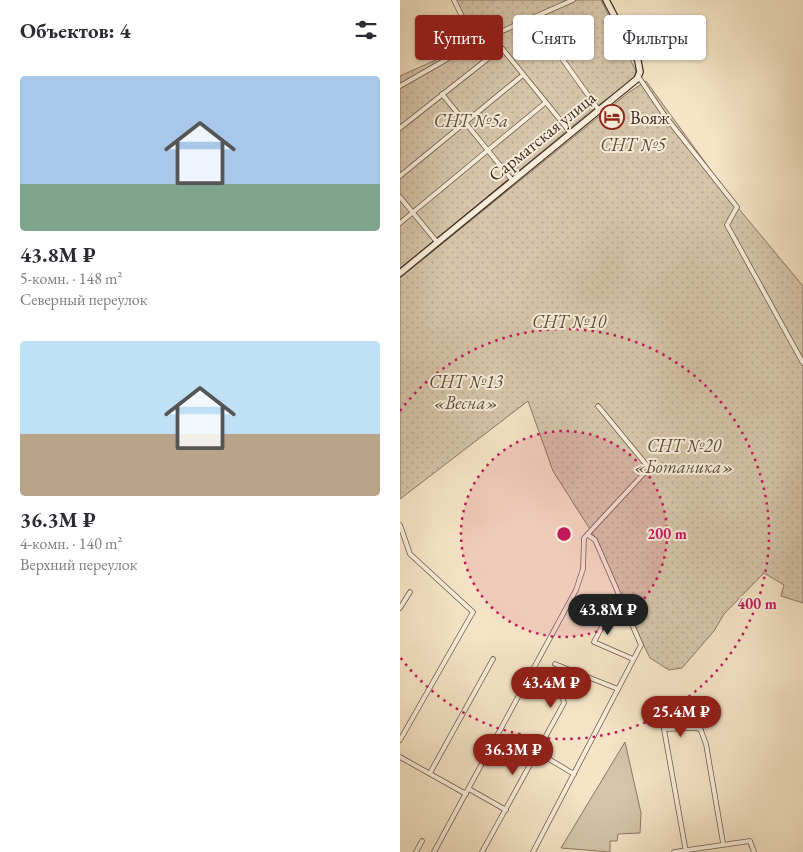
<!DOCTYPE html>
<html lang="ru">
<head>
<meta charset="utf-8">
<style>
	:root { --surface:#fff; --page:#f7f7f7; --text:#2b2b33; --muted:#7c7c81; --accent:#8f2418 }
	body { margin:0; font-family:"EB Garamond",serif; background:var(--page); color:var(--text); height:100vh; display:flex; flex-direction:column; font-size:19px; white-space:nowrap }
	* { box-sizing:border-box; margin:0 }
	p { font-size:16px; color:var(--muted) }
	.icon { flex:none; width:28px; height:28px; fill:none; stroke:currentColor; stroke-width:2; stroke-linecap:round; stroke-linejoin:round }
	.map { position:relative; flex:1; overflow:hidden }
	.drawer { display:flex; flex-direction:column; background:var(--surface); width:400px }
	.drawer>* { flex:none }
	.top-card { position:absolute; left:15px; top:15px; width:312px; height:45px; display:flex; gap:10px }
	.price { position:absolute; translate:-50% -42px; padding:0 11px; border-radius:18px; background:var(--accent); color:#fff; font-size:16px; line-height:32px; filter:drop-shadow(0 1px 2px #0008) }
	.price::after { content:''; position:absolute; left:50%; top:30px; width:15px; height:11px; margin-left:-8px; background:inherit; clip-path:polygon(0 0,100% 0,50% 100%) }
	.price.on { background:#222; color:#fff }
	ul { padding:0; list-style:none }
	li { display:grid; align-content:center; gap:10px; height:265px; padding:0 20px }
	li span { display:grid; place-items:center; height:155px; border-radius:5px; color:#555 }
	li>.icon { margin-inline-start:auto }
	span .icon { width:90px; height:90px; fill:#fffc; stroke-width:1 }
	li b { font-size:21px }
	h2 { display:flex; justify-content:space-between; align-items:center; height:60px; padding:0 20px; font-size:21px }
	.pill { padding:0 18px; border-radius:5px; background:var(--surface); box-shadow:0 1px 4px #0004; font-size:18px; line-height:45px }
	.pill.on { background:var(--accent); color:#fff }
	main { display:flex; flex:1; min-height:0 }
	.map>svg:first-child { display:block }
	.grass { fill:#d6c5aa; stroke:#8b7866 }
	.garden { fill:url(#garden-dots); stroke:#8b7866 }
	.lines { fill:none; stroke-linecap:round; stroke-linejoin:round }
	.street-casing { stroke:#6d5a4b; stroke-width:5.5 }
	.secondary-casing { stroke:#402c22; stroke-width:8 }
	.street { stroke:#f8edda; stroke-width:4 }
	.secondary { stroke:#f8edda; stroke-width:5.5 }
	.ring { fill:none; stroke:#c2185b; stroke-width:2.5; stroke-dasharray:2.5 5 }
	.labels { text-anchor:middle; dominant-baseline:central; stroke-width:4; stroke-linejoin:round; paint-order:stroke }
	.poi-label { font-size:18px; fill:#402c22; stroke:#f8edda; text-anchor:start }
	.park-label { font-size:18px; font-style:italic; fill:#5e4b3d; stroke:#f8edda }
	.street-label { font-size:18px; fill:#402c22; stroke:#f8edda }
	.centre { fill:#c2185b; stroke:#f8edda; stroke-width:2.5 }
	.ring-label { font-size:15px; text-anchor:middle; font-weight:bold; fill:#c2185b; stroke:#f8edda; stroke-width:4; stroke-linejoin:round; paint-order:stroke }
</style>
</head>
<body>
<main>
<section class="drawer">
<h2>Объектов: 4<svg class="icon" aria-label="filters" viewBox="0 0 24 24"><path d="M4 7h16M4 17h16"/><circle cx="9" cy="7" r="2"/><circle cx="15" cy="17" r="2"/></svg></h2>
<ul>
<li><span style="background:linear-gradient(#a9c7e8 70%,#7fa58c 0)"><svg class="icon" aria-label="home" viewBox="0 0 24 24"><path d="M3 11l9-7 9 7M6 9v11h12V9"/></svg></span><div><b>43.8M ₽</b><p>5-комн. · 148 m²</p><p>Северный переулок</p></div></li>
<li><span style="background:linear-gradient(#bfe0f5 60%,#b9a48a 0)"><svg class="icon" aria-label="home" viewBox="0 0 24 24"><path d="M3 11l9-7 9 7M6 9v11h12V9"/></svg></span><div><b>36.3M ₽</b><p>4-комн. · 140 m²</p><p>Верхний переулок</p></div></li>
</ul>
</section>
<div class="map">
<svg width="403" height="852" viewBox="0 0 403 852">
	<defs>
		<pattern id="garden-dots" width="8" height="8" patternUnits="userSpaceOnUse" patternTransform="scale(1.25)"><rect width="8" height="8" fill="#d6c5aa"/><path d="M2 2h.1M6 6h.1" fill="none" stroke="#b9a992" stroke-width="1.8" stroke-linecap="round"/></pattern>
	</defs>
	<rect width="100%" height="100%" fill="#f5e4c6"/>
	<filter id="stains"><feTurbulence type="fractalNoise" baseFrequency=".004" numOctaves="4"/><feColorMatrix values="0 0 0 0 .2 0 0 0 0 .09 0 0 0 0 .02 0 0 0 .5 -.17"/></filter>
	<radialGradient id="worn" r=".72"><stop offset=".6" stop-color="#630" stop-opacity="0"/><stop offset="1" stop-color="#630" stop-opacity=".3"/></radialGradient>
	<polygon class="grass" points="225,742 241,813 240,833 218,834 217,841 210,841 210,852 161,848"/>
	<g class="garden">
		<polygon points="56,0 201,0 236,71 234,80 197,106 0,269 0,76 76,42"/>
		<polygon points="246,81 339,209 403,286 403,603 381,596 384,585 364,573 324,614 314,631 282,668 269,670 250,658 202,559 200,545 153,471 128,401 0,499 0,278 228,93"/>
	</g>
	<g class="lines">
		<defs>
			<g id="street">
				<polyline points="54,0 75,43"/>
				<polyline points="133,18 198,109"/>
				<polyline points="92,36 170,132"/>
				<polyline points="238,76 265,116 337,207 327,225 403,363"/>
				<polyline points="0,86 75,43 173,0"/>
				<polyline points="42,94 112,180"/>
				<polyline points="0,128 100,49"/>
				<polyline points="0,176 123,75"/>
				<polyline points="0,197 37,242"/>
				<polyline points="0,223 145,103"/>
				<polyline points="0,525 10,554 73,612 0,740"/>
				<polyline points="222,601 213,606 194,642 233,659"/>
				<polyline points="0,608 10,592"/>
				<polyline points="155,664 218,689"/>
				<polyline points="271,699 260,707 286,852"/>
				<polyline points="300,710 300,728 306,744 323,843"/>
				<polyline points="265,729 296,728 301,730"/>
				<polyline points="137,752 174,774"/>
				<polyline points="0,757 66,794"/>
				<polyline points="30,773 93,659"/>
				<polyline points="69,789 106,810"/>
				<polyline points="16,852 22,841"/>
				<polyline points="34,852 176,590 183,569 184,538 249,468 198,406"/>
				<polyline points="82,852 164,703 162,695 130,676"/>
				<polyline points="133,852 241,645 195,540 188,535"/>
				<polyline points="274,852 350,841 354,852"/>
			</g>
			<polyline id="secondary" points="0,273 237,79 240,72 238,61 206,0"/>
		</defs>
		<use href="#street" class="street-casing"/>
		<use href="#secondary" class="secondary-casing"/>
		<use href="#street" class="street"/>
		<use href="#secondary" class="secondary"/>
	</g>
	<circle cx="164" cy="534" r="103" fill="#c2185b" fill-opacity=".12"/>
	<g class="ring">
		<circle cx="164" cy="534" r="103"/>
		<path d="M0 411A205 205 0 1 1 0 657"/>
	</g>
	<defs>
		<symbol id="hotel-ring" viewBox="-11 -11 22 22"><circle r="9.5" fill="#f8edda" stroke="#8f2418" stroke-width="1.5"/><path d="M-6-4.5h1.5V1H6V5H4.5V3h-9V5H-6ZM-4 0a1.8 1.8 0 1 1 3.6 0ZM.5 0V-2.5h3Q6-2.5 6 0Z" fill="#8f2418"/></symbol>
	</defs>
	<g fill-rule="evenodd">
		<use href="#hotel-ring" x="198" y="103" width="28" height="28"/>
	</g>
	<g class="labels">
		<g class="poi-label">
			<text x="230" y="117">Вояж</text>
		</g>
		<g class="park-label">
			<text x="71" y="120">СНТ №5а</text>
			<text x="233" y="144">СНТ №5</text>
			<text x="169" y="321">СНТ №10</text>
			<text x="66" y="381">СНТ №13<tspan x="66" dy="21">«Весна»</tspan></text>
			<text x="284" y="445">СНТ №20<tspan x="284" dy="21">«Ботаника»</tspan></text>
		</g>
		<g class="street-label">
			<text transform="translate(142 136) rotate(-39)">Сарматская улица</text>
		</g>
	</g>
	<circle cx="164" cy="534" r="8" class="centre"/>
	<g class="ring-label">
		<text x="267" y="539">200 m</text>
		<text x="357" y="609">400 m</text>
	</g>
	<rect width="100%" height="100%" filter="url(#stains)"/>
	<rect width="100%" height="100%" fill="url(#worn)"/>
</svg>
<b class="price on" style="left:208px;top:636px">43.8M ₽</b>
<b class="price" style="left:151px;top:709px">43.4M ₽</b>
<b class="price" style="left:281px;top:738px">25.4M ₽</b>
<b class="price" style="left:113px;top:776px">36.3M ₽</b>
<div class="top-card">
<a class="pill on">Купить</a>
<a class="pill">Снять</a>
<a class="pill">Фильтры</a>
</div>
</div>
</main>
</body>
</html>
